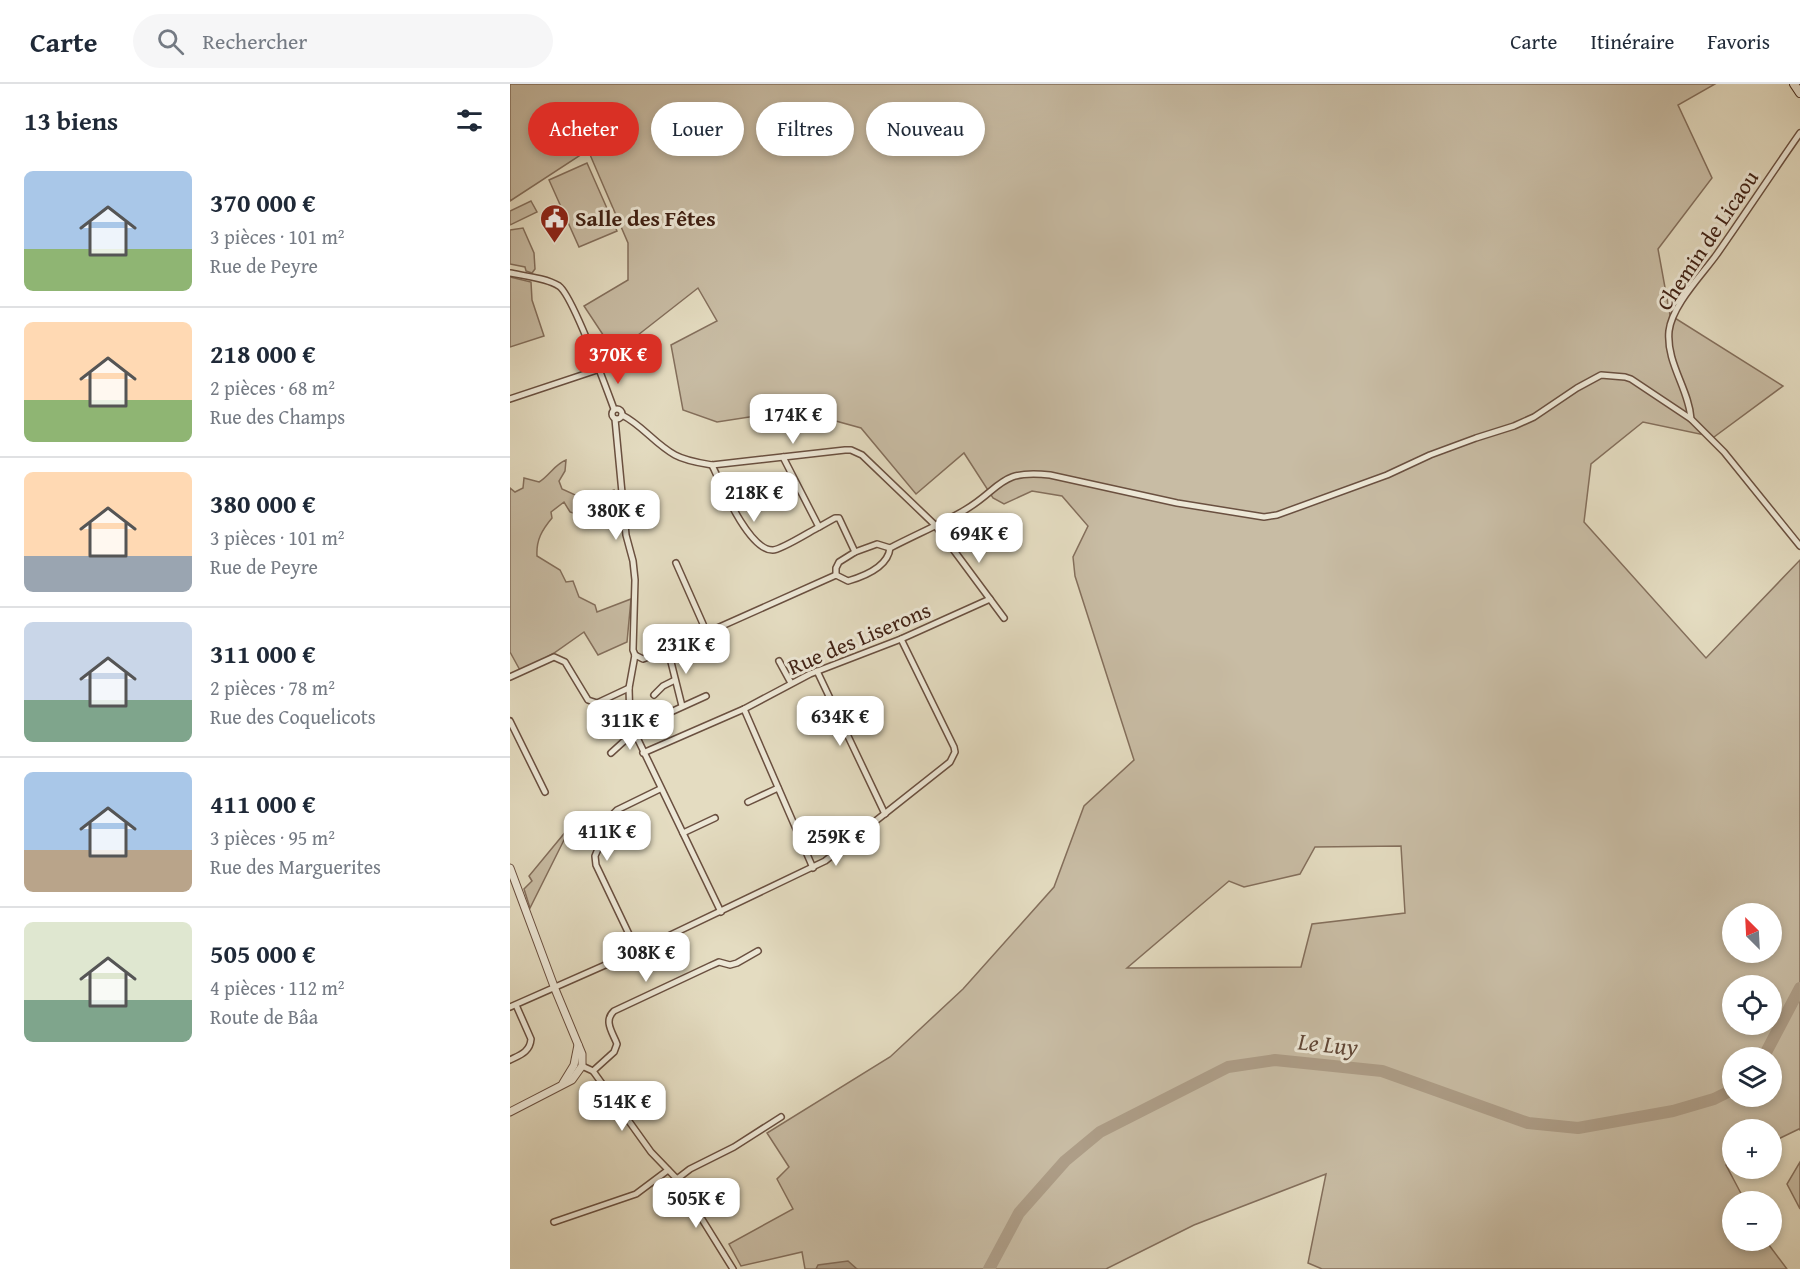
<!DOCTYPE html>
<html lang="fr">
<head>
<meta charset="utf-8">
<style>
	:root { --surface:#fff; --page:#f6f6f7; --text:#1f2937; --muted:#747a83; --line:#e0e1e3; --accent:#d93025 }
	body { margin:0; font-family:"Gentium Book Plus",serif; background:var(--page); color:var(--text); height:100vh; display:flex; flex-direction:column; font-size:22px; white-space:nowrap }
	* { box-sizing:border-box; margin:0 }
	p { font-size:20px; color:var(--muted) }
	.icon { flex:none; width:33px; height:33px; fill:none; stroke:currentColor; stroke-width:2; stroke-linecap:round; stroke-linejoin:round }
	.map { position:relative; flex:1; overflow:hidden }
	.drawer { display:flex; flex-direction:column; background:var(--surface); width:510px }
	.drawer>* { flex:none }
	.hud { position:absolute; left:18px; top:18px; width:570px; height:54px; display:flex; gap:12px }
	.needle { width:39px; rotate:336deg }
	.buttons { position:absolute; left:1212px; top:819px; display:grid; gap:12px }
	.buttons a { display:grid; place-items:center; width:60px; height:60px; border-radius:50%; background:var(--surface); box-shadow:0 3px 9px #0003; font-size:30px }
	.price { position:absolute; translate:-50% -51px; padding:0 14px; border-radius:12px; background:#fff; color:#222; font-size:20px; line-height:39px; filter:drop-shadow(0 2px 3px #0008) }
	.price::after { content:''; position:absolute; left:50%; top:36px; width:18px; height:14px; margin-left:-9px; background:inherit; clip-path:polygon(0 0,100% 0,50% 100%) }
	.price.active { background:var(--accent); color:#fff }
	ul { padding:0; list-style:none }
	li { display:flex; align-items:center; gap:18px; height:150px; padding:0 24px }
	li+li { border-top:2px solid var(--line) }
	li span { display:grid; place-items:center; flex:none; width:168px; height:120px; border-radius:9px; color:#555 }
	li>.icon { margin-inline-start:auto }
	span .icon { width:72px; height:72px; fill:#fffc; stroke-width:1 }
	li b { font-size:26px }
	h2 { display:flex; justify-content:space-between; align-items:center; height:72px; padding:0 24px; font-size:26px }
	.chip { padding:0 21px; border-radius:27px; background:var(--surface); box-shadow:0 3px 9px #0003; font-size:21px; line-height:54px }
	.chip.active { background:var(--accent); color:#fff }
	header { display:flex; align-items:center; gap:36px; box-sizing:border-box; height:84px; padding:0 30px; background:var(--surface); border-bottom:2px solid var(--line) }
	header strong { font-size:28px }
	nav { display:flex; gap:33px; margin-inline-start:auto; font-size:21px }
	.search { width:420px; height:54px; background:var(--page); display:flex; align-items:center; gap:15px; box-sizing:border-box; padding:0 21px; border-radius:33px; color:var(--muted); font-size:22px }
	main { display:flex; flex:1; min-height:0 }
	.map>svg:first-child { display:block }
	.green { fill:#c8bca4; stroke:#846f5c; stroke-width:1.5; fill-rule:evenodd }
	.water { fill:#ad9d87; stroke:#826c59; stroke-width:1.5 }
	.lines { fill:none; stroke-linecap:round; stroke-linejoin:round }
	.river { stroke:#ad9d87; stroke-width:12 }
	.minor-casing { stroke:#6a5040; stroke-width:8 }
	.tertiary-casing { stroke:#6a5040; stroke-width:9 }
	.secondary-casing { stroke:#412215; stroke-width:10 }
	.minor { stroke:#ede8d7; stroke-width:5 }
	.tertiary { stroke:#ede8d7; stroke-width:7 }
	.secondary { stroke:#ede8d7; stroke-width:8 }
	.labels { text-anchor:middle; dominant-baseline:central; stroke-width:6; stroke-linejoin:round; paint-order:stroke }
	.poi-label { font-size:22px; font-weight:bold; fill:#412215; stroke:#ede8d7; text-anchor:start }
	.street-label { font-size:22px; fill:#412215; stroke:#ede8d7 }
	.water-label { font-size:24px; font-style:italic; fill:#614737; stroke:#ede8d7 }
</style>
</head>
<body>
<header>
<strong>Carte</strong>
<div class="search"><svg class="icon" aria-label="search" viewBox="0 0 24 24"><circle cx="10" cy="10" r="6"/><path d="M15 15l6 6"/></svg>Rechercher</div>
<nav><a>Carte</a><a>Itinéraire</a><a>Favoris</a></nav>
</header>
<main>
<section class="drawer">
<h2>13 biens<svg class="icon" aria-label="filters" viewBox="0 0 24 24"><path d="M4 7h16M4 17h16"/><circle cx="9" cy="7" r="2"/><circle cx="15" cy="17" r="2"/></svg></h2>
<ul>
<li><span style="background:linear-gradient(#a9c7e8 65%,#8fb573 0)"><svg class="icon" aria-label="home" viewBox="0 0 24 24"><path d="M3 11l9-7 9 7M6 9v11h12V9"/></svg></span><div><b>370 000 €</b><p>3 pièces · 101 m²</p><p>Rue de Peyre</p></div></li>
<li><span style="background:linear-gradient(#ffd9b3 65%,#8fb573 0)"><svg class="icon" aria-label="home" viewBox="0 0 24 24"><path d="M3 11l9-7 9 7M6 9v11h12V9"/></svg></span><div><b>218 000 €</b><p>2 pièces · 68 m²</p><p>Rue des Champs</p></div></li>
<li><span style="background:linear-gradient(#ffd9b3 70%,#9aa5b1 0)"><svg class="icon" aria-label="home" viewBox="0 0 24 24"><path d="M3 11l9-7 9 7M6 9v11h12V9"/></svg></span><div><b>380 000 €</b><p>3 pièces · 101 m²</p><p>Rue de Peyre</p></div></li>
<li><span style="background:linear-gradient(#c9d6e8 65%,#7fa58c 0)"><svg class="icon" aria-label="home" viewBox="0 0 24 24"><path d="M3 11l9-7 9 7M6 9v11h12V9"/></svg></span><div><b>311 000 €</b><p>2 pièces · 78 m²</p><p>Rue des Coquelicots</p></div></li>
<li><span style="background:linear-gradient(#a9c7e8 65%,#b9a48a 0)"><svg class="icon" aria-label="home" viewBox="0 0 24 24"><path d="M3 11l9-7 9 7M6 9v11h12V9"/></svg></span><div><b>411 000 €</b><p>3 pièces · 95 m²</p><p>Rue des Marguerites</p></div></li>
<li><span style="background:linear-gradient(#dfe7d0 65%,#7fa58c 0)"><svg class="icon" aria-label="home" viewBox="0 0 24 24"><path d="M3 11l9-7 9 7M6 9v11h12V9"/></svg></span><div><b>505 000 €</b><p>4 pièces · 112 m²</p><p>Route de Bâa</p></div></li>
</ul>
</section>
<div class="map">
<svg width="1290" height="1185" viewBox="0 0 1290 1185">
	<rect width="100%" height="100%" fill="#e4dcc1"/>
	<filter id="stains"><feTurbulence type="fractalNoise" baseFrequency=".00333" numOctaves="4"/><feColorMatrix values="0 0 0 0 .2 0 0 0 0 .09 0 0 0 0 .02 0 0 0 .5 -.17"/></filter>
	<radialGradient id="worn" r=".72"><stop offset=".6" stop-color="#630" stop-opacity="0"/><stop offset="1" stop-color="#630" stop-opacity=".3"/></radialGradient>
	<g class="green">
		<path d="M0,0H1205L1168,21L1202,94L1148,165L1160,231L1273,302L1204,353L1133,338L1081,380L1074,438L1196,574L1290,476V1046L1289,1045L1262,1058V1046H1222V1078L1216,1081L1235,1117L1222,1118V1156L1256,1157L1277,1185H812L798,1179L816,1090L684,1141L596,1185H295L292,1168L231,1182L219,1160L283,1125L267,1095L279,1083L257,1049L380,973L453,905L544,803L574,722L624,676L565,492L563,473L578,442L552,412L522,407L494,420L483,414L454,369L406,410L351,344L286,326L207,338L173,326L161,261L207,237L188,204L105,269L74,222L118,196V159L78,66L0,117ZM891,762L895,829L802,840L791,883L617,884L719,797L734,803L790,790L805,763ZM1222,830H1262V868H1222ZM1222,902H1262V940H1222ZM1222,974H1262V1012H1222Z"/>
		<polygon points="77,79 107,147 69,163 39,96"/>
		<polygon points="21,117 27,128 0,141 0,127"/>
		<polygon points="13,144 24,169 25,185 22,189 16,187 15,183 0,180 0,146"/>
		<polygon points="0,193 21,198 22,216 34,252 0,263"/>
		<path d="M56,376L55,387L49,397L52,405L76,416L104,406L106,432H72L60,428L54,418L41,428L42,434C32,446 26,456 27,472L50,486L56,498L63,497L69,513L85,521L87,528L121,515L117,558L88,571L74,548L44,569L11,588L0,568V404L5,408L13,404L14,394L29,398C39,392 45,380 56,376Z"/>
		<polygon points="62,737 63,738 20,824 14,805 22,797 19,792 57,746"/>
		<polygon points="1290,1078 1290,1125 1277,1100"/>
	</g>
	<polygon class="water" points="338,1177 347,1185 306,1185 308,1181"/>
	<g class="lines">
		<g class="river">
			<polyline points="1253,974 1290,904"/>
			<polyline points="479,1185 509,1129 555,1077 590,1048 718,983 765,976 872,987 1018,1039 1068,1044 1163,1027 1204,1015 1222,1006"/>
		</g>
		<defs>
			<g id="minor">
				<path d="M1290,49C1262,89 1235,130 1207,170C1192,191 1162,221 1159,247C1156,279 1179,305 1181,335L1214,368L1290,462"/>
				<path d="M0,189C15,192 36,194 49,202C62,211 97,306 104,325"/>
				<polyline points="0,315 90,285"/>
				<circle cx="107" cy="330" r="5"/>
				<path d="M112,331C132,341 145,360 165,371C176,377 190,379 202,381L335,366H341L352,371L425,441L494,534"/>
				<polyline points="105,335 116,451 123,477 125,496 123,566 125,571"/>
				<polyline points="273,373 309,443 325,434 329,434 345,468"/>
				<path d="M202,381C211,400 239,467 263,466C271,466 301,447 309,443"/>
				<polyline points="166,479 197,549"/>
				<polyline points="326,491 326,484 329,478 345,468 367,460 380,464"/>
				<polyline points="158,566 172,622"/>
				<path d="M125,571L133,575L158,566L326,491L338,497C355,492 378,483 380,464C405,451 431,440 455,426C492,404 489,385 540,391L667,419L754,433L767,431L877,391L920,371L966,354L1004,342L1024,333L1067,304L1091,291L1115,293L1121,295L1181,335"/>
				<polyline points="125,571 119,604 120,639 211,828"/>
				<polyline points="269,577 281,599"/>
				<polyline points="307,587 375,730"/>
				<polyline points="0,593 44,573 55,578 78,616 87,619 119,604"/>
				<polyline points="144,611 153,602 165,596"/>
				<polyline points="234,625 303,784"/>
				<polyline points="0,637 35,708"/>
				<polyline points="141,637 196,612"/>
				<polyline points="101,669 123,649"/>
				<polyline points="133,669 234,625 300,590 391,555 480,515"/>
				<polyline points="238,718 268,704"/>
				<polyline points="173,749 205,734"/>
				<polyline points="127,867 86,781 85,772 103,730 107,726 150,705"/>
				<polyline points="0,923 127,867 315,777 440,678 445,668 444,663 391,555"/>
				<path d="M0,976C10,971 20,968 21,955L6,921"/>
				<polyline points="72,982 83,987 141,1068 167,1095 223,1185"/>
				<path d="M83,987L104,968L107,960C103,949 93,937 104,927L200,882L209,878L220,881L227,879L248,867"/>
				<polyline points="167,1095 180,1085 224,1063 271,1033"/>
				<polyline points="44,1138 126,1110 158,1086"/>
			</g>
			<g id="tertiary">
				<polyline points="0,784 45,905 72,970 72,982 62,996 0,1028"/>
				<polyline points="53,999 64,981 68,961"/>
			</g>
			<polyline id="secondary" points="1284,0 1290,9"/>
		</defs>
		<use href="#minor" class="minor-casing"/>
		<use href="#tertiary" class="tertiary-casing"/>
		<use href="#secondary" class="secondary-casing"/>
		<use href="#minor" class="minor"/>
		<use href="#tertiary" class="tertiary"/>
		<use href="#secondary" class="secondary"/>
	</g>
	<defs>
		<symbol id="civic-pin" viewBox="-11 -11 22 30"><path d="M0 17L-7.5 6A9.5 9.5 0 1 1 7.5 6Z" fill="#8f2418" stroke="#ede8d7"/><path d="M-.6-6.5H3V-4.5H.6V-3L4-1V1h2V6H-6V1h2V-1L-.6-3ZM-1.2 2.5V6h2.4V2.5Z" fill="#fff"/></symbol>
	</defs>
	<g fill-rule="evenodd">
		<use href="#civic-pin" x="28" y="118" width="33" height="45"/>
	</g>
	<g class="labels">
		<g class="poi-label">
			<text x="65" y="134">Salle des Fêtes</text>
		</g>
		<g class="street-label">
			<text transform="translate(1197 156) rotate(-56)">Chemin de Licaou</text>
			<text transform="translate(349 554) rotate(-23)">Rue des Liserons</text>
		</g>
		<g class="water-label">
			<text transform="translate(818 960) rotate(6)">Le Luy</text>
		</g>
	</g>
	<rect width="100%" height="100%" filter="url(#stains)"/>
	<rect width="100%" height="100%" fill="url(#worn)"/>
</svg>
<div class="buttons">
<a><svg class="needle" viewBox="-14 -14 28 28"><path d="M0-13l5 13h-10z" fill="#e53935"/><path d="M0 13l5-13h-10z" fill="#747a83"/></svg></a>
<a><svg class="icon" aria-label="locate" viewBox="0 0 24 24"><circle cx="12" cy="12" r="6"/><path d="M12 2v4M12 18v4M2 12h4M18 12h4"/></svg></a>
<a><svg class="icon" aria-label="layers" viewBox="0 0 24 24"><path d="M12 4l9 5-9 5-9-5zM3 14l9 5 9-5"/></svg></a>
<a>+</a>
<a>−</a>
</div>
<b class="price active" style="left:108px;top:301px">370K €</b>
<b class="price" style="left:283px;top:361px">174K €</b>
<b class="price" style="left:244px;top:439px">218K €</b>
<b class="price" style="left:106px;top:457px">380K €</b>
<b class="price" style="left:469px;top:480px">694K €</b>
<b class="price" style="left:176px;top:591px">231K €</b>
<b class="price" style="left:330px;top:663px">634K €</b>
<b class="price" style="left:120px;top:667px">311K €</b>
<b class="price" style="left:97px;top:778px">411K €</b>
<b class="price" style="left:326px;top:783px">259K €</b>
<b class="price" style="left:136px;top:899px">308K €</b>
<b class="price" style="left:112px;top:1048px">514K €</b>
<b class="price" style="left:186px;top:1145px">505K €</b>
<div class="hud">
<a class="chip active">Acheter</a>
<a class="chip">Louer</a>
<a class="chip">Filtres</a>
<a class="chip">Nouveau</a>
</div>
</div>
</main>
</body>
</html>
